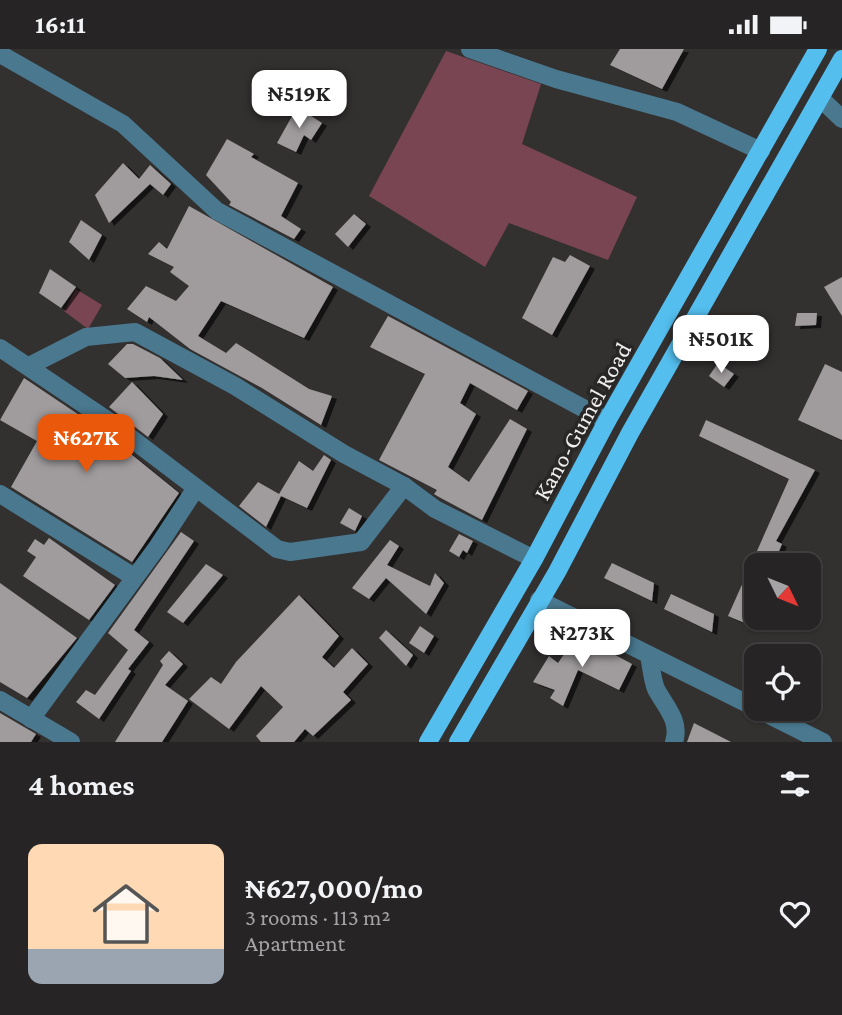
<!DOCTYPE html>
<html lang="en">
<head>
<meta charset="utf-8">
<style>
	:root { --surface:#262424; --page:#323031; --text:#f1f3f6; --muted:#a4a4a6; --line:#424141; --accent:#ea580c }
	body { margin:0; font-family:"Crimson Pro",serif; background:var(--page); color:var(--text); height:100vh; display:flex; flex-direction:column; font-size:26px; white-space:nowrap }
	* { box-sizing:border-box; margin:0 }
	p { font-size:23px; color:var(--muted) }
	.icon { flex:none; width:38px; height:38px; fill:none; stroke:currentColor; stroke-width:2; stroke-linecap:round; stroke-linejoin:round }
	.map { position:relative; height:693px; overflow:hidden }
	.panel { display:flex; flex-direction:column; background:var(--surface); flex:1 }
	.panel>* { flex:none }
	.needle { width:46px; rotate:133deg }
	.fabs { position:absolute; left:744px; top:504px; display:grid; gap:14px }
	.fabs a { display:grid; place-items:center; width:77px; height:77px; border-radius:14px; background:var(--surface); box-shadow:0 2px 5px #0004,0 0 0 2px var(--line); font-size:35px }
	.price { position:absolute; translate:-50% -60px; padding:0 16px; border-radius:14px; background:#fff; color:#222; font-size:23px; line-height:46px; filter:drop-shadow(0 2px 4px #0008) }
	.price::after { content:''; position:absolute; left:50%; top:42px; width:21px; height:16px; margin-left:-10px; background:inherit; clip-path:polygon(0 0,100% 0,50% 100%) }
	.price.selected { background:var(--accent); color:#fff }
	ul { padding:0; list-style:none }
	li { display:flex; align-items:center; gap:21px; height:175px; padding:0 28px }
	li span { display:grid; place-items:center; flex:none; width:196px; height:140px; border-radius:14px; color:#555 }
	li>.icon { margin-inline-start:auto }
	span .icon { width:84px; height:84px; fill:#fffc; stroke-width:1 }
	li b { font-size:30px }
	h2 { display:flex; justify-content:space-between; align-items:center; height:84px; padding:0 28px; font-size:30px }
	.status { display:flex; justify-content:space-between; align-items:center; height:49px; padding:0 35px; background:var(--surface); direction:ltr }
	.status svg { height:19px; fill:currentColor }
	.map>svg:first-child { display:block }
	.green { fill:#794553 }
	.building { fill:#a09c9d; filter:url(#shadow) }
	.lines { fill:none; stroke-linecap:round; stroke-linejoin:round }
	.minor { stroke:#49788f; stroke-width:18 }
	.major { stroke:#54beee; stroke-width:18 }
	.labels { text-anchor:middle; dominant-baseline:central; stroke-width:7; stroke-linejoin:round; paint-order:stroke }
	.street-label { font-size:24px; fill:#efeded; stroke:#292626 }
</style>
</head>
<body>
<div class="status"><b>16:11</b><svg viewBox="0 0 49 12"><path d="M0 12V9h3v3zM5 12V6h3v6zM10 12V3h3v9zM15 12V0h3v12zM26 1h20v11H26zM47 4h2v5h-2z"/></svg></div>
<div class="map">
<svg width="842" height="693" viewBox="0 0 842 693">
	<defs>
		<filter id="shadow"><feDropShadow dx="5" dy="3" stdDeviation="0" flood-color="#0009"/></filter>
	</defs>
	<rect width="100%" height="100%" fill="#333030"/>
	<g class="green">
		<polygon points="446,2 541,35 522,95 637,148 608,211 509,174 485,218 369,147"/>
		<polygon points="76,240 102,256 88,280 64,262"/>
	</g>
	<g class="building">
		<polygon points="620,0 684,0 662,40 610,16"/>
		<polygon points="297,58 322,74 311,91 304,86 296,103 277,94"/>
		<polygon points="227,90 254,105 251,108 298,134 281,167 301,180 294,190 229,156 231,153 206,126"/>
		<polygon points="123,114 139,130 150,116 171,135 163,146 150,135 109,174 95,146"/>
		<polygon points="189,157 333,238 304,289 221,252 198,287 226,304 236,294 309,340 332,347 321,376 262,339 190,300 149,268 147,273 127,260 146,237 176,252 189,237 170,223 174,218 148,205 159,193 167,200"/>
		<polygon points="354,165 366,175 348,198 335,185"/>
		<polygon points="81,171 102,186 89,211 69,193"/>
		<polygon points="570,206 590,217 552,286 522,269 553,208 565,213"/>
		<polygon points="50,220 76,238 61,259 39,244"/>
		<polygon points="842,228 842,267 824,238"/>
		<polygon points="797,264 817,264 816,276 795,277"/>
		<polygon points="388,267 528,342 517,361 470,334 460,354 476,365 448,418 469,433 510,370 527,380 482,471 439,448 434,445 437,441 379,411 425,325 370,298"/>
		<polygon points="127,295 133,295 160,309 183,331 154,327 125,329 108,315"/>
		<polygon points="718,314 734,325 724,338 709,327"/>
		<polygon points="825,315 842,323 842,391 798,371"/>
		<polygon points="24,329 100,380 179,444 132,513 11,438 37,392 0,371"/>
		<polygon points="132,333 163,365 148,388 109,358"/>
		<polygon points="706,371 815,421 776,492 782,495 773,516 756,516 756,550 745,574 728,567 789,430 699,387"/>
		<polygon points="324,406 331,411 307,459 281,447 266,478 239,457 258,433 279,445 299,412 313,422"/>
		<polygon points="349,459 362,467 355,482 340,474"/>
		<polygon points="181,483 194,492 134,581 149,593 128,620 131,622 99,670 76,653 86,641 95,646 128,601 108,584"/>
		<polygon points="459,485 473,492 467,504 463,501 459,508 449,502"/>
		<polygon points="49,489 115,536 89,571 23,527 36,508 27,502 35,490 44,496"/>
		<polygon points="390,491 399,497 387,516 430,537 435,524 444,534 426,565 386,529 369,550 352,539"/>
		<polygon points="612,514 654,534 652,552 604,529"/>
		<polygon points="206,515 223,526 183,574 167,563"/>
		<polygon points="0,534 77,589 27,649 0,633"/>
		<polygon points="671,545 714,565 712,583 664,560"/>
		<polygon points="299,546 339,587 322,608 334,619 352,599 368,615 343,643 351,651 313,687 305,680 294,693 261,693 256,687 283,658 261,637 229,680 189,650 211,628 221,635 236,613"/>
		<polygon points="420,577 434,587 424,604 409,594"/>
		<polygon points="386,581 413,606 406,617 379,589"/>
		<polygon points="573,592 589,592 632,615 619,641 578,621 563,657 550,649 555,641 533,633 549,607 558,614"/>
		<polygon points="169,602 183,615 165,636 188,652 162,693 115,693 163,616 160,612"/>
		<polygon points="0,664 36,685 31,693 0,693"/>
		<polygon points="694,674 731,693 687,693"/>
	</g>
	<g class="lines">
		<g class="minor">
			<polyline points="470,0 556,30 677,63 761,102"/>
			<polyline points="0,5 123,75 217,162 607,372"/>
			<polyline points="820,49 842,70"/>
			<polyline points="0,299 107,371 277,500 290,503 361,493 404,437"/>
			<polyline points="29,317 86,288 135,283 235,337 344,405 404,437 435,460 534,510"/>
			<polyline points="0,445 134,528"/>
			<polyline points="539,551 756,659"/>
			<path d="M649,606C651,616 652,630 656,640C665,657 681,672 674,693"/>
			<polyline points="0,651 71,693"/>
			<polyline points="757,660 823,693"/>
			<polyline points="31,670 158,497 196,439"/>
		</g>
		<g class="major">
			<polyline points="428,693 534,510 607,372 818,0"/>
			<polyline points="458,693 557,523 630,384 842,10"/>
		</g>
	</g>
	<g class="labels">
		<g class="street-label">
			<text transform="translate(582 372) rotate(-61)">Kano-Gumel Road</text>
		</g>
	</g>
</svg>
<div class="fabs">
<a><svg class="needle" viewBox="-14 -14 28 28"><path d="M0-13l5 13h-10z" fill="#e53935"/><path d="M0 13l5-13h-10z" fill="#a4a4a6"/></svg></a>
<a><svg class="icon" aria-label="locate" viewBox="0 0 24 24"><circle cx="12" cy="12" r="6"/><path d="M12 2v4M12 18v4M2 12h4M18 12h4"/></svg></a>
</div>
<b class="price" style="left:299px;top:81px">₦519K</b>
<b class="price" style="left:721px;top:326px">₦501K</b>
<b class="price selected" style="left:86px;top:425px">₦627K</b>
<b class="price" style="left:582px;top:620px">₦273K</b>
</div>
<section class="panel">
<h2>4 homes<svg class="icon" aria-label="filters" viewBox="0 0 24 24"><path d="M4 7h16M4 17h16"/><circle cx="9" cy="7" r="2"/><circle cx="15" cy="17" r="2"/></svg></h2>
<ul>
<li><span style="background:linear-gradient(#ffd9b3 75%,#9aa5b1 0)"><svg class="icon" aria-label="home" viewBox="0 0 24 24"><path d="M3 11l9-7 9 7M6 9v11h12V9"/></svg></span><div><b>₦627,000/mo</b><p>3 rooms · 113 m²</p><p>Apartment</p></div><svg class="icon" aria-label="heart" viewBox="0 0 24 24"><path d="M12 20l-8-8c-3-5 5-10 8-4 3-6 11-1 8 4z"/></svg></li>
</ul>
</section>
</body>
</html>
